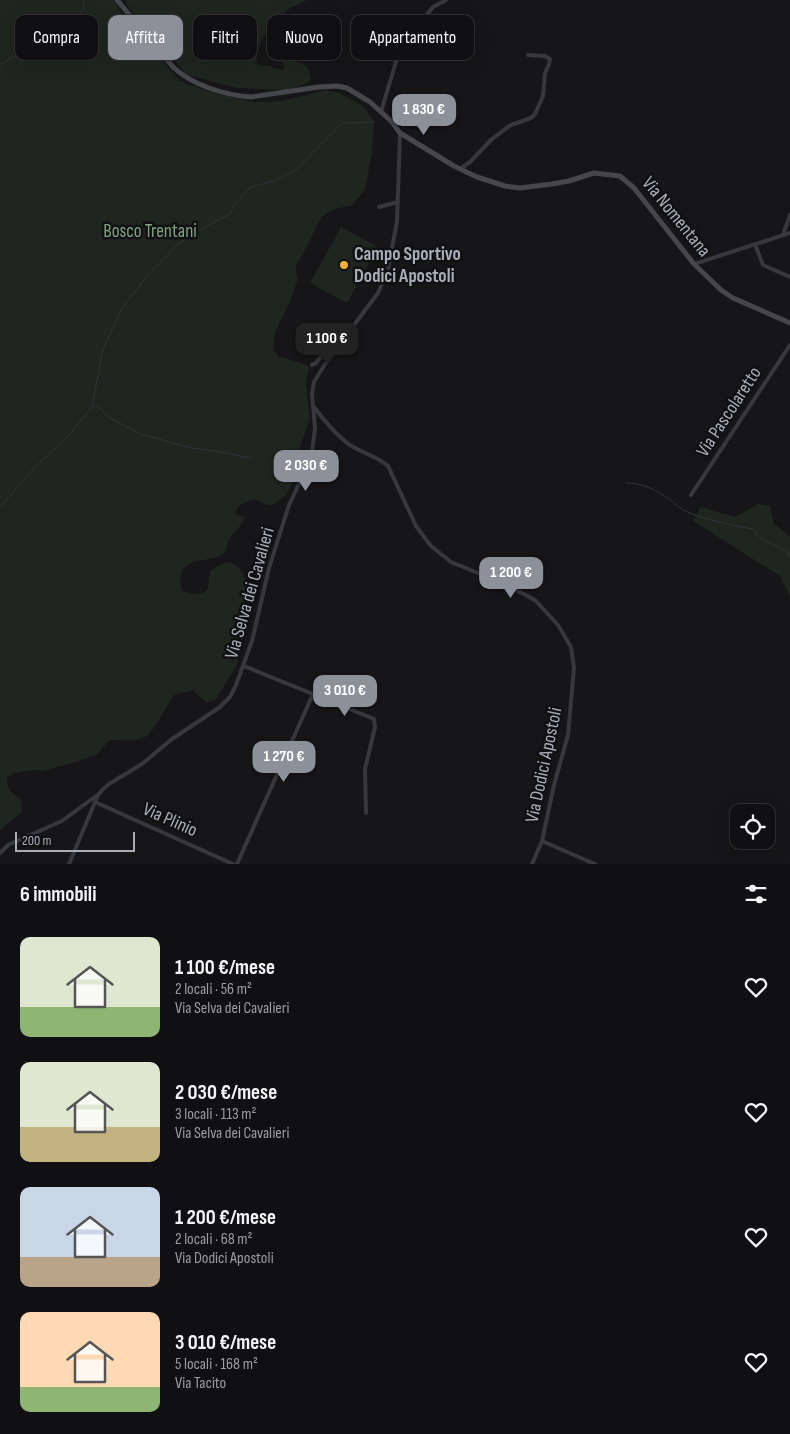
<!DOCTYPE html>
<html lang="it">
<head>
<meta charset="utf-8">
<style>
	:root { --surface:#101012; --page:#1e1e20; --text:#f1f3f6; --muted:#9c9d9f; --line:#303032; --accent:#8c9099 }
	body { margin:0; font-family:"Sofia Sans Condensed",sans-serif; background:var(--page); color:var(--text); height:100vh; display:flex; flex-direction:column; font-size:19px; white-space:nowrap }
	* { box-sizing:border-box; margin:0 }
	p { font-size:16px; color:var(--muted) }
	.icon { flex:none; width:28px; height:28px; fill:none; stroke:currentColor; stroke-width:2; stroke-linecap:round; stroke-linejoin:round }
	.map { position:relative; height:864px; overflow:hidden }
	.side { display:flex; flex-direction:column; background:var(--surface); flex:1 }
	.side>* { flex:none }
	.top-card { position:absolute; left:15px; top:15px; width:500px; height:45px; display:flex; gap:10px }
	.tools { position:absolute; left:730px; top:804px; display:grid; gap:10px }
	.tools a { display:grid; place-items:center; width:45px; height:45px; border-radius:10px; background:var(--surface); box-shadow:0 5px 20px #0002,0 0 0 1px var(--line); font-size:25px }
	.scale { position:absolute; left:15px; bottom:12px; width:120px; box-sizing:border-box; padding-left:5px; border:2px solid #a8adb8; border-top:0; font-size:14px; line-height:18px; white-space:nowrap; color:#a8adb8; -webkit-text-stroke:4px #111113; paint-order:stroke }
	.price { position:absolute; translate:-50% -42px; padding:0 11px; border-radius:10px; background:var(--accent); color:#fff; font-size:16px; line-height:32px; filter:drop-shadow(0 1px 2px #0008) }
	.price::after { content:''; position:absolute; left:50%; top:30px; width:15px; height:11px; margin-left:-8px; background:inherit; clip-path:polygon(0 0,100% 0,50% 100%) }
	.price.current { background:#222; color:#fff }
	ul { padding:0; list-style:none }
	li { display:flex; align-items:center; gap:15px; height:125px; padding:0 20px }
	li span { display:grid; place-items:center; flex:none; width:140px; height:100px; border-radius:10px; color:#555 }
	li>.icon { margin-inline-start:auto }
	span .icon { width:60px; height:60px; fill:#fffc; stroke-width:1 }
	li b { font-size:21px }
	h2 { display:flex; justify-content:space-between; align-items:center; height:60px; padding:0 20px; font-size:21px }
	.chip { padding:0 18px; border-radius:10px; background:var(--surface); box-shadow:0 5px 20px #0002,0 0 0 1px var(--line); font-size:18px; line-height:45px }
	.chip.current { background:var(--accent); color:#fff }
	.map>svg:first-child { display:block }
	.green { fill:#1e261f }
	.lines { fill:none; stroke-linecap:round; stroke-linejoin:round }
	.stream { stroke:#2c353c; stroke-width:1 }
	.street { stroke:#37383d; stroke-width:4 }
	.secondary { stroke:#45474d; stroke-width:5 }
	.poi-dot { fill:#f2b134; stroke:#111113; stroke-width:2 }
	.labels { text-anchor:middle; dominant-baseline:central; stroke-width:5; stroke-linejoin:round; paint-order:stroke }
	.street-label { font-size:19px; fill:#a8adb8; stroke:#111113 }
	.park-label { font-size:19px; fill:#7fa381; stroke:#111113 }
	.poi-label { font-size:19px; font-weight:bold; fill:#a8adb8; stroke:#111113; text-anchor:start }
</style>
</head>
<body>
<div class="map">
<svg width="790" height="864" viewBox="0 0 790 864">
	<rect width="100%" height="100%" fill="#161618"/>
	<g class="green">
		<path d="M0,0H113L127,21L180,81L214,93L255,102L282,101L326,90L339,93L360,104L367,111L374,122L372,152L365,190L352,205L332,210L323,216L317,225L311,239L296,266V273L298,279L291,299L275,333L273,349L278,356L307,365L309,369L306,382L310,419L298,452L296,460V477L286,495L273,505H267L254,499C246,502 236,505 235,514L244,517V520C241,527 229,536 228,542C226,547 228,549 224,553C213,563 194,556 184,569C179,577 180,582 182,591C189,593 205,597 208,587C209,582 209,575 211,570L224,563L231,562L238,567L243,574L249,590L250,610L245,623L237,665L216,699L207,703L193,690L174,695C168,703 153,734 145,737C135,742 121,740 110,740L97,754L76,762L43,771L33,770L14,773L7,777C6,788 12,794 21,799L22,812L0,830Z"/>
		<path d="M127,0H307L290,8L268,29L256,53L257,64L262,66L264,65L271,66L273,68L282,70L285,68L281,59L284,54L288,53L294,55L290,61C304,62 309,65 311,79C305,86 298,86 289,90L237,88L187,75L126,4Z"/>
		<polygon points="341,227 378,247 347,303 310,283"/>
		<polygon points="758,504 770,506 774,524 790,536 790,596 780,576 693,521 701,507 735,517"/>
	</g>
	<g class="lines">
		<g class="stream">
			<polyline points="0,65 27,49 39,48 47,46 83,10 84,0"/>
			<polyline points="92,407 103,349 122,308 147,276 177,245 203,228 230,214 234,205 251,187 277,180 297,169 342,123 374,122"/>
			<path d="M626,483C641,482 658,491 669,499C675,503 679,508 685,511C705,520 731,525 753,529L761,539L785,550L790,557"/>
			<polyline points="0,507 34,468 68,436 92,407 96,406 99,407 108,417 141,434 191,448 215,451 251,458"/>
		</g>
		<g class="street">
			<polyline points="116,40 132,18"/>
			<polyline points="381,112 400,48 433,7 446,0"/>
			<polyline points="460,169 470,162 492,139 504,130 511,125 531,118 535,114 543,96 545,73 549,64 550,59 545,56 528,55"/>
			<polyline points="379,207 398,202"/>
			<polyline points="783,235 790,215"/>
			<polyline points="755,244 763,265 790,277"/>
			<polyline points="694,264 790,233"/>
			<polyline points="312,365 316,363 333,342 336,341 339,344"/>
			<path d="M314,407C322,418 338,437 350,445C362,453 377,456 388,466L416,526L431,546L451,562L490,578L526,595L536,601L558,625L571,647L574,668L568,735L554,785L542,841L532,864"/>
			<polyline points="691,495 790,345"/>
			<polyline points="244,666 374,719 375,727 365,769 366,813"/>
			<polyline points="95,802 233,864"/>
			<polyline points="542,841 595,864"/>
			<polyline points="0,853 8,845 62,821 96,796"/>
			<polyline points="69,864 98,795 103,789 109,784 142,764 172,739 220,707 230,697 236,685 252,641 269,568 289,505 304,473 312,452 315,428 312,394 314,382 325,364 378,293 388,270 397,221 400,133"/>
			<polyline points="237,864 313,694"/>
		</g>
		<path class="secondary" d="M117,0L173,67C192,85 224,95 251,97L319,87L337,86L347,88L370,102L392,122L400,133L454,166L477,177L505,186L520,188L552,184L569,181L594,173L620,176L634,188L694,264L721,290L733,298L790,323"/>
	</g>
	<circle class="poi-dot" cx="344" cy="265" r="5"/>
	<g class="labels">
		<g class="street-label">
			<text transform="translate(676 217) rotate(51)">Via Nomentana</text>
			<text transform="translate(729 412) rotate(-57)">Via Pascolaretto</text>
			<text transform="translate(250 593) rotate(-74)">Via Selva dei Cavalieri</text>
			<text transform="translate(544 765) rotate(-78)">Via Dodici Apostoli</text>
			<text transform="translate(170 820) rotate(24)">Via Plinio</text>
		</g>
		<g class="park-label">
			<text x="150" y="231">Bosco Trentani</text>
		</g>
		<g class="poi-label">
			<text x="354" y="254">Campo Sportivo<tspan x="354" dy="22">Dodici Apostoli</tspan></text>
		</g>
	</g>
</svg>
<div class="tools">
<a><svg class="icon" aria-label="locate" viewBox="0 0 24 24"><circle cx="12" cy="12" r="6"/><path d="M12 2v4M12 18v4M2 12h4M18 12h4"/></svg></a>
</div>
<div class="scale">200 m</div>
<b class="price" style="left:424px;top:136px">1 830 €</b>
<b class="price current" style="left:327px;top:365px">1 100 €</b>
<b class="price" style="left:306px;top:492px">2 030 €</b>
<b class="price" style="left:511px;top:599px">1 200 €</b>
<b class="price" style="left:345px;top:717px">3 010 €</b>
<b class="price" style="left:284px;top:783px">1 270 €</b>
<div class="top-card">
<a class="chip">Compra</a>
<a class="chip current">Affitta</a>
<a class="chip">Filtri</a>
<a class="chip">Nuovo</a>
<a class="chip">Appartamento</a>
</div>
</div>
<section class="side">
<h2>6 immobili<svg class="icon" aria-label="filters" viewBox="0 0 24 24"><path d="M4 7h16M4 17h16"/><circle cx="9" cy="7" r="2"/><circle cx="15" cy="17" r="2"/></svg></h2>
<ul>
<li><span style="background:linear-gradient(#dfe7d0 70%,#8fb573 0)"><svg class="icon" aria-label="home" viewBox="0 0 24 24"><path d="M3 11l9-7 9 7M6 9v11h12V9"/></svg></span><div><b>1 100 €/mese</b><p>2 locali · 56 m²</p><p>Via Selva dei Cavalieri</p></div><svg class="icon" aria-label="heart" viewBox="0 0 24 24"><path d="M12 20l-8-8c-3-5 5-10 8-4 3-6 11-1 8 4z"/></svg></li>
<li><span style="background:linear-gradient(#dfe7d0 65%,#c2b280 0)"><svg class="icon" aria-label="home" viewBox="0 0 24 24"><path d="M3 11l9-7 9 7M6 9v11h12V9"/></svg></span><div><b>2 030 €/mese</b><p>3 locali · 113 m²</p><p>Via Selva dei Cavalieri</p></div><svg class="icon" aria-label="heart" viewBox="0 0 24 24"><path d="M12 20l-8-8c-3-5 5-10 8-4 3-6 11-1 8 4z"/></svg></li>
<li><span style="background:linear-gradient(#c9d6e8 70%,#b9a48a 0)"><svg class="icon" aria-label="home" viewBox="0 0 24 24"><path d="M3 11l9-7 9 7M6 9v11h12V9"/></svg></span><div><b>1 200 €/mese</b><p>2 locali · 68 m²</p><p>Via Dodici Apostoli</p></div><svg class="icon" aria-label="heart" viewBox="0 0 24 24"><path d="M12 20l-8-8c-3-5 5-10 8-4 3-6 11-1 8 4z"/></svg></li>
<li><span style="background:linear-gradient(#ffd9b3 75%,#8fb573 0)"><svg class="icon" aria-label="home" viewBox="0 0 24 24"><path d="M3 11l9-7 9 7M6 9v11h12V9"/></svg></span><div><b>3 010 €/mese</b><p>5 locali · 168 m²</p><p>Via Tacito</p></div><svg class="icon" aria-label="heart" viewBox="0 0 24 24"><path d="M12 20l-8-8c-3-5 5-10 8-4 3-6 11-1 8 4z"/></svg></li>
</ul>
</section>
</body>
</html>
